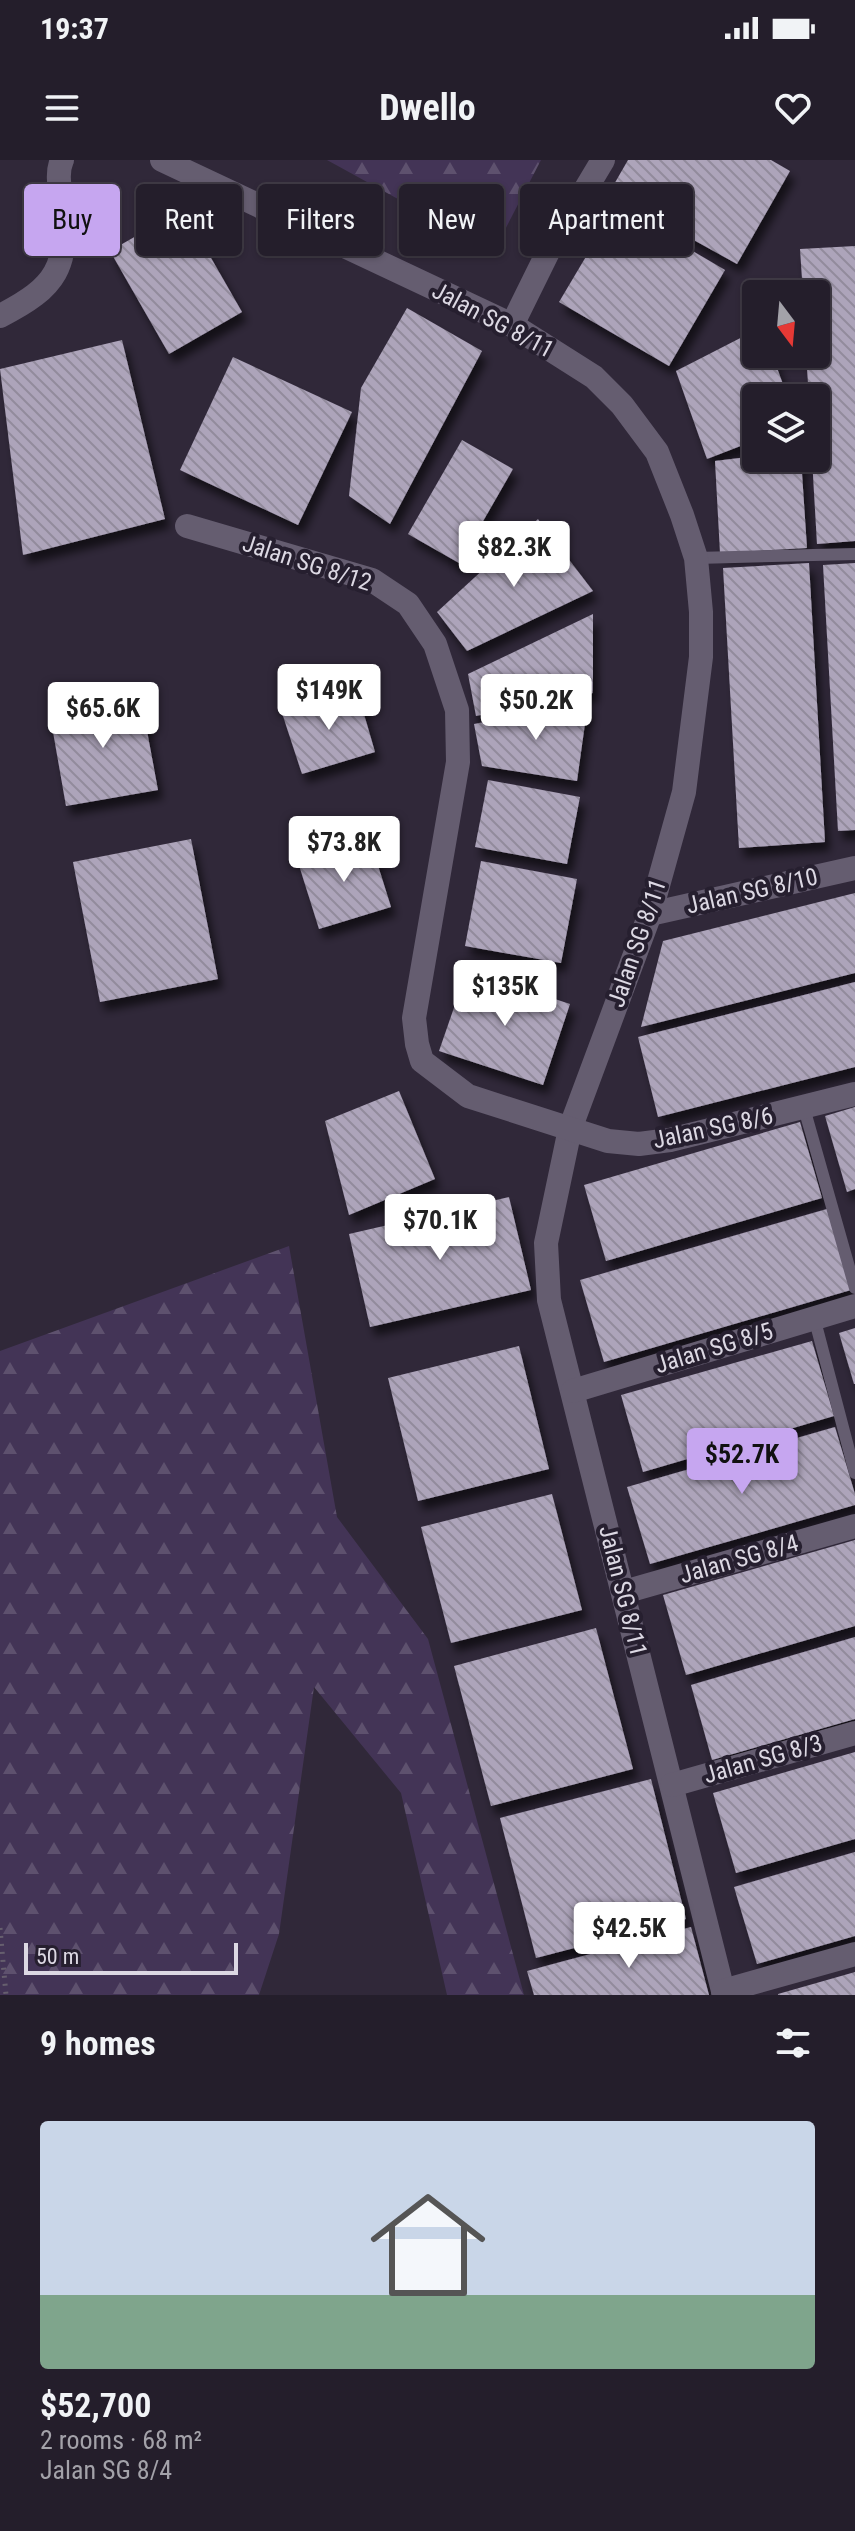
<!DOCTYPE html>
<html lang="en">
<head>
<meta charset="utf-8">
<style>
	:root { --surface:#241e2b; --page:#302b37; --text:#f1f3f6; --muted:#a3a2a9; --line:#413c47; --accent:#c6a6f0 }
	body { margin:0; font-family:"Roboto Condensed",sans-serif; background:var(--page); color:var(--text); height:100vh; display:flex; flex-direction:column; font-size:30px; white-space:nowrap }
	* { box-sizing:border-box; margin:0 }
	p { font-size:26px; color:var(--muted) }
	.icon { flex:none; width:44px; height:44px; fill:none; stroke:currentColor; stroke-width:2; stroke-linecap:round; stroke-linejoin:round }
	.map { position:relative; height:1835px; overflow:hidden }
	.details { display:flex; flex-direction:column; background:var(--surface); flex:1 }
	.details>* { flex:none }
	.hud { position:absolute; left:24px; top:24px; width:808px; height:72px; display:flex; gap:16px }
	.needle { width:52px; rotate:164deg }
	.buttons { position:absolute; left:742px; top:120px; display:grid; gap:16px }
	.buttons a { display:grid; place-items:center; width:88px; height:88px; border-radius:8px; background:var(--surface); box-shadow:0 2px 6px #0004,0 0 0 2px var(--line); font-size:40px }
	.scale { position:absolute; left:24px; bottom:20px; width:214px; box-sizing:border-box; padding-left:8px; border:4px solid #dcd8e3; border-top:0; font-size:22px; line-height:28px; white-space:nowrap; color:#dcd8e3; -webkit-text-stroke:6px #261f2f; paint-order:stroke }
	.price { position:absolute; translate:-50% -68px; padding:0 18px; border-radius:8px; background:#fff; color:#222; font-size:26px; line-height:52px; filter:drop-shadow(0 2px 4px #0008) }
	.price::after { content:''; position:absolute; left:50%; top:48px; width:24px; height:18px; margin-left:-12px; background:inherit; clip-path:polygon(0 0,100% 0,50% 100%) }
	.price.active { background:var(--accent); color:#111 }
	ul { padding:0; list-style:none }
	li { display:grid; align-content:center; gap:16px; height:424px; padding:0 40px }
	li+li { border-top:2px solid var(--line) }
	li span { display:grid; place-items:center; height:248px; border-radius:8px; color:#555 }
	li>.icon { margin-inline-start:auto }
	span .icon { width:144px; height:144px; fill:#fffc; stroke-width:1 }
	li b { font-size:34px }
	h2 { display:flex; justify-content:space-between; align-items:center; height:96px; padding:0 40px; font-size:34px }
	.pill { padding:0 28px; border-radius:8px; background:var(--surface); box-shadow:0 2px 6px #0004,0 0 0 2px var(--line); font-size:28px; line-height:72px }
	.pill.active { background:var(--accent); color:#111 }
	.status { display:flex; justify-content:space-between; align-items:center; height:56px; padding:0 40px; background:var(--surface); direction:ltr }
	.status svg { height:22px; fill:currentColor }
	header { display:flex; justify-content:space-between; align-items:center; height:104px; padding:0 40px; background:var(--surface); font-size:36px; font-weight:700 }
	.map>svg:first-child { display:block }
	.forest { fill:url(#forest-firs) }
	.building { fill:url(#building-back-hatch); filter:url(#shadow) }
	.lines { fill:none; stroke-linecap:round; stroke-linejoin:round }
	.path { stroke:#665f6e; stroke-width:5; stroke-dasharray:2 6; stroke-linecap:butt }
	.service { stroke:#655d70; stroke-width:12 }
	.minor { stroke:#655d70; stroke-width:24 }
	.labels { text-anchor:middle; dominant-baseline:central; stroke-width:8; stroke-linejoin:round; paint-order:stroke }
	.street-label { font-size:24px; fill:#dcd8e3; stroke:#261f2f }
</style>
</head>
<body>
<div class="status"><b>19:37</b><svg viewBox="0 0 49 12"><path d="M0 12V9h3v3zM5 12V6h3v6zM10 12V3h3v9zM15 12V0h3v12zM26 1h20v11H26zM47 4h2v5h-2z"/></svg></div>
<header><svg class="icon" aria-label="menu" viewBox="0 0 24 24"><path d="M4 6h16M4 12h16M4 18h16"/></svg>Dwello<svg class="icon" aria-label="heart" viewBox="0 0 24 24"><path d="M12 20l-8-8c-3-5 5-10 8-4 3-6 11-1 8 4z"/></svg></header>
<div class="map">
<svg width="855" height="1835" viewBox="0 0 855 1835">
	<defs>
		<pattern id="forest-firs" width="22" height="20" patternUnits="userSpaceOnUse" patternTransform="scale(2)"><rect width="22" height="20" fill="#433456"/><path d="M5 1l3.5 6h-7zM16 11l3.5 6h-7z" fill="#5e516e"/></pattern>
		<pattern id="building-back-hatch" width="6" height="6" patternUnits="userSpaceOnUse" patternTransform="scale(2)"><rect width="6" height="6" fill="#ada4ba"/><path d="M-1 5l2 2M0 0l6 6M5-1l2 2" fill="none" stroke="#928b9c"/></pattern>
		<filter id="shadow"><feDropShadow dx="5" dy="9" stdDeviation="4" flood-color="#0009"/></filter>
	</defs>
	<rect width="100%" height="100%" fill="#302839"/>
	<g class="forest">
		<polygon points="327,0 541,0 497,85 458,72"/>
		<polygon points="289,1086 337,1357 428,1479 524,1835 447,1835 401,1633 314,1527 279,1774 259,1835 0,1835 0,1191"/>
	</g>
	<g class="building">
		<polygon points="628,0 771,0 790,11 737,104 609,33"/>
		<polygon points="616,46 725,110 669,206 559,142"/>
		<polygon points="183,49 242,152 169,194 110,91"/>
		<polygon points="855,86 855,381 817,384 812,298 816,298 816,238 809,238 806,194 816,194 816,134 803,134 800,89"/>
		<polygon points="407,148 482,191 390,364 349,336 361,228"/>
		<polygon points="756,170 756,194 772,194 788,238 756,238 756,280 707,299 676,211"/>
		<polygon points="122,180 165,359 23,395 0,209"/>
		<polygon points="233,197 352,252 298,365 180,310"/>
		<polygon points="462,280 513,309 459,403 408,374"/>
		<polygon points="756,296 756,298 801,298 807,388 720,393 715,301"/>
		<polygon points="538,359 593,431 467,491 437,452"/>
		<polygon points="809,403 825,682 739,688 723,408"/>
		<polygon points="855,403 855,670 838,671 823,405"/>
		<polygon points="593,454 593,533 476,556 468,514"/>
		<polygon points="357,530 375,592 302,614 282,553"/>
		<polygon points="140,533 158,630 66,646 49,549"/>
		<polygon points="588,542 577,621 482,606 474,564"/>
		<polygon points="488,620 580,637 567,704 475,687"/>
		<polygon points="191,679 218,819 100,842 73,702"/>
		<polygon points="370,680 391,747 319,769 298,702"/>
		<polygon points="481,701 577,719 561,803 465,786"/>
		<polygon points="855,733 855,813 641,867 663,781"/>
		<polygon points="467,810 570,844 543,925 439,891"/>
		<polygon points="855,822 855,907 658,957 638,877"/>
		<polygon points="399,931 435,1019 349,1055 325,961"/>
		<polygon points="855,947 855,1029 847,1032 825,956"/>
		<polygon points="800,962 822,1038 606,1101 584,1025"/>
		<polygon points="509,1037 531,1130 370,1167 349,1074"/>
		<polygon points="827,1049 851,1130 604,1202 580,1120"/>
		<polygon points="855,1168 855,1224 854,1224 839,1173"/>
		<polygon points="812,1181 834,1256 643,1312 621,1235"/>
		<polygon points="519,1186 549,1309 418,1341 388,1218"/>
		<polygon points="835,1267 855,1334 855,1345 650,1404 627,1327"/>
		<polygon points="552,1334 582,1450 451,1483 421,1367"/>
		<polygon points="855,1380 855,1466 686,1515 663,1435"/>
		<polygon points="596,1468 633,1609 491,1646 454,1506"/>
		<polygon points="855,1477 855,1559 712,1600 691,1525"/>
		<polygon points="855,1592 855,1679 736,1713 713,1633"/>
		<polygon points="651,1619 686,1759 536,1798 500,1658"/>
		<polygon points="855,1692 855,1776 757,1804 734,1727"/>
		<polygon points="691,1767 709,1835 534,1835 527,1811"/>
		<polygon points="855,1812 855,1835 778,1835 778,1834"/>
	</g>
	<g class="lines">
		<polyline class="path" points="0,1768 6,1835"/>
		<g class="service">
			<polyline points="696,398 855,394"/>
			<polyline points="804,948 855,1128"/>
			<polyline points="814,1157 855,1313"/>
		</g>
		<g class="minor">
			<polyline points="162,0 512,165 594,217 622,245 657,292 682,355 696,398 701,452 701,497 684,632 650,754 570,969 546,1083 549,1140 724,1835"/>
			<path d="M0,156C57,127 69,107 62,43C60,29 56,13 62,0"/>
			<polyline points="512,165 548,92 603,0"/>
			<polyline points="187,366 372,420 408,444 435,484 457,550 458,602 414,858 417,884 422,901 468,936 608,981 639,984 670,980 855,934"/>
			<polyline points="650,754 855,708"/>
			<polyline points="573,1231 855,1146"/>
			<polyline points="624,1432 855,1366"/>
			<polyline points="672,1625 855,1573"/>
			<polyline points="723,1831 855,1794"/>
		</g>
	</g>
	<g class="labels">
		<g class="street-label">
			<text transform="translate(493 160) rotate(28)">Jalan SG 8/11</text>
			<text transform="translate(307 403) rotate(18)">Jalan SG 8/12</text>
			<text transform="translate(752 731) rotate(-13)">Jalan SG 8/10</text>
			<text transform="translate(637 783) rotate(-71)">Jalan SG 8/11</text>
			<text transform="translate(713 968) rotate(-12)">Jalan SG 8/6</text>
			<text transform="translate(714 1188) rotate(-17)">Jalan SG 8/5</text>
			<text transform="translate(739 1399) rotate(-16)">Jalan SG 8/4</text>
			<text transform="translate(623 1431) rotate(76)">Jalan SG 8/11</text>
			<text transform="translate(763 1599) rotate(-16)">Jalan SG 8/3</text>
		</g>
	</g>
</svg>
<div class="buttons">
<a><svg class="needle" viewBox="-14 -14 28 28"><path d="M0-13l5 13h-10z" fill="#e53935"/><path d="M0 13l5-13h-10z" fill="#a3a2a9"/></svg></a>
<a><svg class="icon" aria-label="layers" viewBox="0 0 24 24"><path d="M12 4l9 5-9 5-9-5zM3 14l9 5 9-5"/></svg></a>
</div>
<div class="scale">50 m</div>
<b class="price" style="left:514px;top:429px">$82.3K</b>
<b class="price" style="left:329px;top:572px">$149K</b>
<b class="price" style="left:536px;top:582px">$50.2K</b>
<b class="price" style="left:103px;top:590px">$65.6K</b>
<b class="price" style="left:344px;top:724px">$73.8K</b>
<b class="price" style="left:505px;top:868px">$135K</b>
<b class="price" style="left:440px;top:1102px">$70.1K</b>
<b class="price active" style="left:742px;top:1336px">$52.7K</b>
<b class="price" style="left:629px;top:1810px">$42.5K</b>
<div class="hud">
<a class="pill active">Buy</a>
<a class="pill">Rent</a>
<a class="pill">Filters</a>
<a class="pill">New</a>
<a class="pill">Apartment</a>
</div>
</div>
<section class="details">
<h2>9 homes<svg class="icon" aria-label="filters" viewBox="0 0 24 24"><path d="M4 7h16M4 17h16"/><circle cx="9" cy="7" r="2"/><circle cx="15" cy="17" r="2"/></svg></h2>
<ul>
<li><span style="background:linear-gradient(#c9d6e8 70%,#7fa58c 0)"><svg class="icon" aria-label="home" viewBox="0 0 24 24"><path d="M3 11l9-7 9 7M6 9v11h12V9"/></svg></span><div><b>$52,700</b><p>2 rooms · 68 m²</p><p>Jalan SG 8/4</p></div></li>
</ul>
</section>
</body>
</html>
